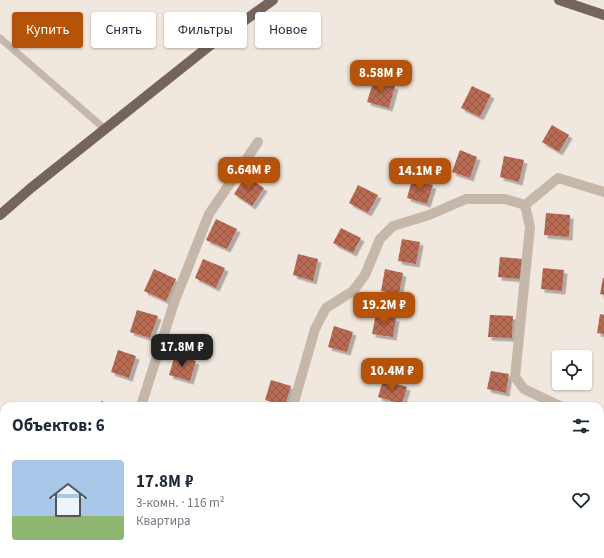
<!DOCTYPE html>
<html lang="ru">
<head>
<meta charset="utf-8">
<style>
	:root { --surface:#fff; --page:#f6f6f7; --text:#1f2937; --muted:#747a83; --line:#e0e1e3; --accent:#b45309 }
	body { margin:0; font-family:"Source Sans 3",sans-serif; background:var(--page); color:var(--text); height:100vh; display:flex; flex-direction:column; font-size:15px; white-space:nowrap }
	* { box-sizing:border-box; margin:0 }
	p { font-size:13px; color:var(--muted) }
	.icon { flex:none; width:22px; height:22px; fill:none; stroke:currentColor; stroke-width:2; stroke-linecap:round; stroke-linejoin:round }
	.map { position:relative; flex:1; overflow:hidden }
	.side { position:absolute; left:0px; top:402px; width:604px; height:156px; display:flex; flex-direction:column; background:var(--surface); border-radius:12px 12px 0 0; box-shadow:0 1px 3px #0004 }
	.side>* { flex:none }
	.banner { position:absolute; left:12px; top:12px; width:400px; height:36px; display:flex; gap:8px }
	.controls { position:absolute; left:552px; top:350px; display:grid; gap:8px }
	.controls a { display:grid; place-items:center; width:40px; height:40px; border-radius:4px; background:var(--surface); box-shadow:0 1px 3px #0004; font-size:20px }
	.price { position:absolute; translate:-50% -34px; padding:0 9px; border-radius:8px; background:var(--accent); color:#fff; font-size:13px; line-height:26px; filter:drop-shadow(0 1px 2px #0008) }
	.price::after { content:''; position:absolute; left:50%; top:24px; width:12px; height:9px; margin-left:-6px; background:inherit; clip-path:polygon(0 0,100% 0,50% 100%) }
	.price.selected { background:#222; color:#fff }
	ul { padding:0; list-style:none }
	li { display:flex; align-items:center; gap:12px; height:100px; padding:0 12px }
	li+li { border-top:1px solid var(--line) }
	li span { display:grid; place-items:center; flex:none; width:112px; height:80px; border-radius:4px; color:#555 }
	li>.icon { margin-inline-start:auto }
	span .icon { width:48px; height:48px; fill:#fffc; stroke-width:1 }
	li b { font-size:17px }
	h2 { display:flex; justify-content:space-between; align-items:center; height:48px; padding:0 12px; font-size:17px }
	.pill { padding:0 14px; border-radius:4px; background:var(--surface); box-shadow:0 1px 3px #0004; font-size:14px; line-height:36px }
	.pill.selected { background:var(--accent); color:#fff }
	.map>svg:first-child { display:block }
	.building { fill:url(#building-cross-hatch); filter:url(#shadow) }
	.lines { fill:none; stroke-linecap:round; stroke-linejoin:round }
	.lane { stroke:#c6b7ab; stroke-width:7 }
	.street { stroke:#c6b7ab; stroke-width:10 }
	.primary { stroke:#75645c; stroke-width:10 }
</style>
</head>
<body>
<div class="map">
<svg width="604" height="558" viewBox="0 0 604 558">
	<defs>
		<pattern id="building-cross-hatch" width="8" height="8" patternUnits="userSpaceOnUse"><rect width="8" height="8" fill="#b96b53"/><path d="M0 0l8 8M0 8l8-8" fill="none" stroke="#975845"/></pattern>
		<filter id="shadow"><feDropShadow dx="3.5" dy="3.5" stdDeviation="0" flood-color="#0004"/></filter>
	</defs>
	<rect width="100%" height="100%" fill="#f0e7de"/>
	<g class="building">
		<polygon points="374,79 395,86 389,108 367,102"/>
		<polygon points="472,86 491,95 480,117 461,108"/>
		<polygon points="552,125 569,135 559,152 542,142"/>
		<polygon points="460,150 477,157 470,178 452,172"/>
		<polygon points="504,156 524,160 519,182 500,177"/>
		<polygon points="246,176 264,188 252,206 234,194"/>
		<polygon points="412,180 433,185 427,204 407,198"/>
		<polygon points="358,185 378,195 368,213 349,203"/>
		<polygon points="546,213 570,215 569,237 544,235"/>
		<polygon points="216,219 237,229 227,249 206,240"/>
		<polygon points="341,228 361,238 353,253 333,243"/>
		<polygon points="402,239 420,242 416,264 398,261"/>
		<polygon points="298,254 318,259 313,281 293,275"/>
		<polygon points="500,257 523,259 522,279 498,277"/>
		<polygon points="203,259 225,268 216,288 195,278"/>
		<polygon points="543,268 564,270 562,291 541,289"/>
		<polygon points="154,269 176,279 166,301 144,291"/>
		<polygon points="385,269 403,273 399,294 381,291"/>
		<polygon points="603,278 604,278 604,295 600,294"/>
		<polygon points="137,310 158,316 150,338 130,332"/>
		<polygon points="376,314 396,318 393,337 372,334"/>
		<polygon points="600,314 604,315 604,334 597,333"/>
		<polygon points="490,315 513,316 512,338 488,337"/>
		<polygon points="334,326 353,332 347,352 328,347"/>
		<polygon points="118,350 136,356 129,378 111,372"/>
		<polygon points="175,355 196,361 190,381 169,375"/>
		<polygon points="491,371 509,374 506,393 487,389"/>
		<polygon points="271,380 291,386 285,406 265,400"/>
		<polygon points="383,380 407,387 402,404 378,397"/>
		<polygon points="101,401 117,406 100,406"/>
		<polygon points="2,430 4,431 4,454 0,452"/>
		<polygon points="107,554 132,554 131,558 107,557"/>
	</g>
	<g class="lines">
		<polyline class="lane" points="0,38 106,130"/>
		<g class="street">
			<polyline points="525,205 530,227 515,377 524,389 560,406"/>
			<polyline points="141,406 174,303 209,214 258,142"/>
			<polyline points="293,406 315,329 326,308 353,291 365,275 380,239 393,226 429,215 466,199 505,199 525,205 558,178 604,192"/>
			<polyline points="600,424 604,426"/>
			<polyline points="0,481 4,481"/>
			<polyline points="600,502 604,501"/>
			<polyline points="556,554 565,558"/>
		</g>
		<g class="primary">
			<polyline points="559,0 604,15"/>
			<polyline points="0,215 31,188 208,47 273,0"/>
		</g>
	</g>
</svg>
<div class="controls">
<a><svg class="icon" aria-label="locate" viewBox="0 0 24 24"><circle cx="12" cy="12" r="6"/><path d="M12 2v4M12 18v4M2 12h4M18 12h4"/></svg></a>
</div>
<b class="price" style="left:381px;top:94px">8.58M ₽</b>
<b class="price" style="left:249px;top:191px">6.64M ₽</b>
<b class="price" style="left:420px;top:192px">14.1M ₽</b>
<b class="price" style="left:384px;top:326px">19.2M ₽</b>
<b class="price selected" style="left:182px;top:368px">17.8M ₽</b>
<b class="price" style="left:392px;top:392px">10.4M ₽</b>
<div class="banner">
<a class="pill selected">Купить</a>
<a class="pill">Снять</a>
<a class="pill">Фильтры</a>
<a class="pill">Новое</a>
</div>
<section class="side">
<h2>Объектов: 6<svg class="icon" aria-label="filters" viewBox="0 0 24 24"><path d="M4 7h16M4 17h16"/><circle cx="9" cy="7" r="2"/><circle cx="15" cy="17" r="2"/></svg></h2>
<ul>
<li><span style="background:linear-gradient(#a9c7e8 70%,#8fb573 0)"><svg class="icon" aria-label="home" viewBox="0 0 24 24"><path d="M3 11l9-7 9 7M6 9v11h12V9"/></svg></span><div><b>17.8M ₽</b><p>3-комн. · 116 m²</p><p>Квартира</p></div><svg class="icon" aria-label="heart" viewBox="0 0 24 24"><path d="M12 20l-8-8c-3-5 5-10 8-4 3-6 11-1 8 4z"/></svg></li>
</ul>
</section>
</div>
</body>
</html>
